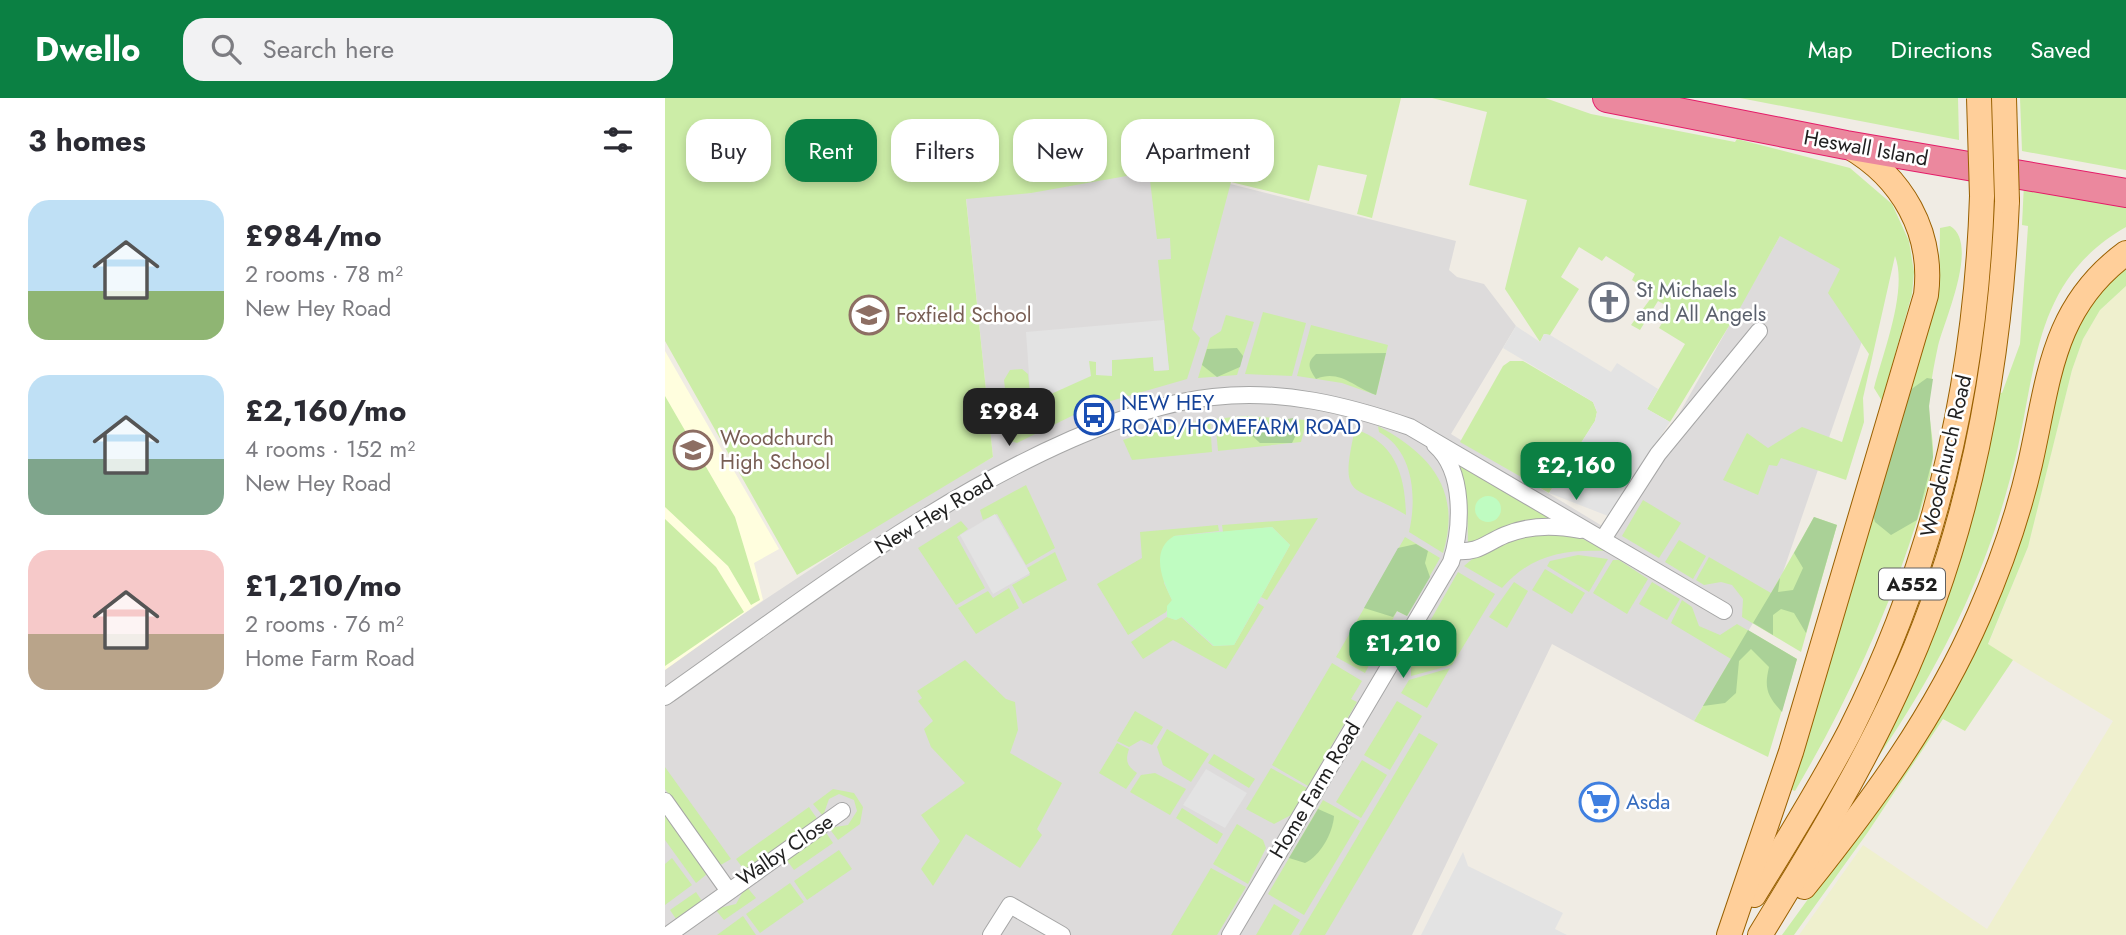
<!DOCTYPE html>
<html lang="en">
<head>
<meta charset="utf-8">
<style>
	:root { --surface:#fff; --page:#f2f2f3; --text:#2b2b33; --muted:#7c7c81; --accent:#0b8043 }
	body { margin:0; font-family:Jost,sans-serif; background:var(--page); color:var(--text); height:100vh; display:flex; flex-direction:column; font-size:26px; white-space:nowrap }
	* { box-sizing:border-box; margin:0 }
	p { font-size:23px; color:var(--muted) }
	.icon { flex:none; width:38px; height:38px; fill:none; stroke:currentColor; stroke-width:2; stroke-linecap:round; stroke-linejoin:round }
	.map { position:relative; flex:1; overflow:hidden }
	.panel { display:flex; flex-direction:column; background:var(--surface); width:665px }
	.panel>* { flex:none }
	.hud { position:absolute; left:21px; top:21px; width:665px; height:63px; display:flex; gap:14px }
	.price { position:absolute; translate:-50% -60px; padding:0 16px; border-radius:14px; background:var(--accent); color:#fff; font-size:23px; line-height:46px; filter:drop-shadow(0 2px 4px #0008) }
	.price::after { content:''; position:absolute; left:50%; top:42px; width:21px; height:16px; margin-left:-10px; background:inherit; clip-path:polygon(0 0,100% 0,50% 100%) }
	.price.current { background:#222; color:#fff }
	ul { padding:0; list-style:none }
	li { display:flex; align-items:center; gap:21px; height:175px; padding:0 28px }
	li span { display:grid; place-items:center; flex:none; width:196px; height:140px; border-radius:21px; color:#555 }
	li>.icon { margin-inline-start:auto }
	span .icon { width:84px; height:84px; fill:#fffc; stroke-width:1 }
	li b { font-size:30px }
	h2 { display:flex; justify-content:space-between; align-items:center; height:84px; padding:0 28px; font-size:30px }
	.pill { padding:0 24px; border-radius:21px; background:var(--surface); box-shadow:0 4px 10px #0003; font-size:24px; line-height:63px }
	.pill.current { background:var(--accent); color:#fff }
	header { display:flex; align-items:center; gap:42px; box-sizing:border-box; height:98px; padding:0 35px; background:var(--accent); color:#fff }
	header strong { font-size:33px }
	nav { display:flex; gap:38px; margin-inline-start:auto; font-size:24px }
	.search { width:490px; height:63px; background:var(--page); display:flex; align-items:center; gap:18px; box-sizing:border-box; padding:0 24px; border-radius:21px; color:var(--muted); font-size:26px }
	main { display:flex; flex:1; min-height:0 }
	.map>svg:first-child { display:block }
	.residential { fill:#dddbdb }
	.education { fill:#fffede }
	.farmland { fill:#eff0ce }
	.grass { fill:#cceda7 }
	.forest { fill:#aad197 }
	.park { fill:#bffcc1 }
	.parking { fill:#e3e3e3 }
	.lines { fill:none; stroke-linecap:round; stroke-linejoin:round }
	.street-casing { stroke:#a6a6a6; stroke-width:18 }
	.primary-casing { stroke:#996000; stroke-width:26 }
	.highway-casing { stroke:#e41b68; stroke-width:30 }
	.street { stroke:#fff; stroke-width:16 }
	.primary { stroke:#ffcf9a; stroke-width:24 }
	.highway { stroke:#eb889e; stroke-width:28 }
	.primary-bridge-casing { stroke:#996000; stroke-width:26; stroke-linecap:butt }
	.primary-bridge { stroke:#ffcf9a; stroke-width:24 }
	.labels { text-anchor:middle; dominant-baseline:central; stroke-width:5; stroke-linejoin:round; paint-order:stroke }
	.shield { fill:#fff; stroke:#626262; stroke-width:2 }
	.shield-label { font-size:19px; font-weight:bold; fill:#1f1f1f }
	.street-label { font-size:21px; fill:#1f1f1f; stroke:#fff }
	.worship-label { font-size:21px; fill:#5b616d; stroke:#fff; text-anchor:start }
	.education-label { font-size:21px; fill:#785e54; stroke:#fff; text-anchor:start }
	.transit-label { font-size:21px; fill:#164399; stroke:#fff; text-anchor:start }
	.shop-label { font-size:21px; fill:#366cbe; stroke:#fff; text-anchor:start }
</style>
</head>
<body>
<header>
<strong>Dwello</strong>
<div class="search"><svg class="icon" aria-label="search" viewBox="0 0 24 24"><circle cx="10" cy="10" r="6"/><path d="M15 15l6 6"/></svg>Search here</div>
<nav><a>Map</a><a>Directions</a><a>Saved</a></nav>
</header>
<main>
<section class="panel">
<h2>3 homes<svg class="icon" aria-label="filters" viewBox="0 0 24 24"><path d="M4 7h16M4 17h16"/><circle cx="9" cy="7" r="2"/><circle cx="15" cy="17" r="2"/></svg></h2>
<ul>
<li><span style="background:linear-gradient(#bfe0f5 65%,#8fb573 0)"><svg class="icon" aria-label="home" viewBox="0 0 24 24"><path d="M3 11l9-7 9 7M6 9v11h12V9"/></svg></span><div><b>£984/mo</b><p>2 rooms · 78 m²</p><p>New Hey Road</p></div></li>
<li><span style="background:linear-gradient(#bfe0f5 60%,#7fa58c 0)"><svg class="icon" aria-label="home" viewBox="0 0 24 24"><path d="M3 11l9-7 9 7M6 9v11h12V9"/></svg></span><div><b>£2,160/mo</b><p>4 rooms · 152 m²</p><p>New Hey Road</p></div></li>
<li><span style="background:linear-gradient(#f6c9c9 60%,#b9a48a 0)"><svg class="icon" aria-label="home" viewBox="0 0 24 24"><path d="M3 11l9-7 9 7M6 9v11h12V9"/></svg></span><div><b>£1,210/mo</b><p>2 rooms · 76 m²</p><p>Home Farm Road</p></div></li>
</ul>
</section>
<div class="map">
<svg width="1461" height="837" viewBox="0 0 1461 837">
	<rect width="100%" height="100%" fill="#f0ece4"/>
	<polygon class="residential" points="506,71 791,143 784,172 792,179 819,186 851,228 786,336 947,434 1115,138 1121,116 1221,173 1117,477 1029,623 887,546 747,837 0,837 0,568 223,420 328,359 301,100"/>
	<polygon class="education" points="0,253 114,451 89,465 98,502 0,572"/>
	<polygon class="farmland" points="1461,188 1461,837 1134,837 1198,747 1322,831 1448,623 1323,547 1363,449 1407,272 1418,241 1435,212"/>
	<g class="grass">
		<polygon points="0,0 736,0 707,120 692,116 702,77 653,67 644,103 566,84 527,231 535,240 522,281 425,309 352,345 346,343 339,282 345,272 357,271 363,276 366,304 424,263 431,263 431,277 447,262 488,259 489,273 504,272 493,162 506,161 505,140 492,141 484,74 366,95 301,101 328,359 132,477 0,243"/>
		<path d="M767,0H880L926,16L1070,44L1072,41L1185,70L1227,106L1244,143L1249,174L1247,196L1217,303L1209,290C1218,255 1243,192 1230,158L1198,300L1199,324L1181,382L1116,360L1112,368L1104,367L1093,397L1058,382L1082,335L1103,350L1137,329L1177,344L1204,256L1163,195L1175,171L1115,138L1075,210L1005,324L982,311L1020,246L994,230L1006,210L993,203L975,232L966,227L989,196L967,182L970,176L941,158L937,163L914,149L896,179L914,191L885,237L879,236L875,244L840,191L862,102L804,87L822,14Z"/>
		<polygon points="1075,0 1293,0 1294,42"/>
		<polygon points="1355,0 1461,0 1461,72 1357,53"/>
		<path d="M1359,85L1461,105V129C1372,180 1372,261 1353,349C1345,383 1335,419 1323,451C1294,530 1253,602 1205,671L1330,293L1337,295L1355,246L1363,128L1357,127Z"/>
		<path d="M1285,128C1315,145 1279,223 1273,248C1269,267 1264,292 1264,312C1265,327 1269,344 1268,359C1265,388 1253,419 1244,447C1215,533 1176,615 1130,693L1122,690L1274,189L1275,130Z"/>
		<polygon points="1461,167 1461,188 1435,212 1418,241 1407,272 1363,449 1323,546 1348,562 1300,633 1278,621 1203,734 1129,837 1117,837 1199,724 1273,612 1400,243 1419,205"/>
		<polygon points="598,214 641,225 627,278 580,276"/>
		<polygon points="561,217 589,224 572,277 533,280 545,240 556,233"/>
		<polygon points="646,227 723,247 711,297 677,285 632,278"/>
		<polygon points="845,263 858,263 928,304 932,314 930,323 884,395 795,344 838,268"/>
		<polygon points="0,298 70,419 95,502 86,507 63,468 0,409"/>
		<polygon points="579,318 642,322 636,344 553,353 550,321"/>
		<polygon points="545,321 547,354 467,362 458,342 487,332"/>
		<path d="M713,328C766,356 797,393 778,455L744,434C752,400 749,353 714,334Z"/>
		<path d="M690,331C731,345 740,378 741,417C689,385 673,406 690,331Z"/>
		<polygon points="790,360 884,417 884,421 809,448 803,446 802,403"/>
		<polygon points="361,387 390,450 361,467 332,416 318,422 315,412"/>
		<polygon points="978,402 1016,425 994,460 957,438"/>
		<polygon points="1149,419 1172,427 1136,554 1077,519 1078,501 1067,487 1056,484 1039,487 1031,482 1044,459 1106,495"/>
		<polygon points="653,420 602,502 596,499 625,447 607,429 558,434 557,427"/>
		<polygon points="0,421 51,469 79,514 0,568"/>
		<polygon points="296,423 303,431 292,439 320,490 291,507 253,450"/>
		<polygon points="553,427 554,433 509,438 499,485 507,502 501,514 463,537 432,486 477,460 475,434"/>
		<path d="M883,434L918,441L941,453C899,451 866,457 837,490L799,468C820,449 855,438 883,434Z"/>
		<polygon points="740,439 775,460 742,518 732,513 700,575 671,559"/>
		<polygon points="1014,442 1041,458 1028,481 1000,464"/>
		<polygon points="390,454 402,482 358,506 347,487 365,477 362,470"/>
		<polygon points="913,457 943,461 924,494 882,468 885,463"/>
		<polygon points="948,462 954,462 983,481 962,516 928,495"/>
		<polygon points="880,471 920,495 907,516 867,492"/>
		<polygon points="793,474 830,496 787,567 746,578 746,560 751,563 763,544 756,539"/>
		<polygon points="849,484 863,493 842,530 824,519"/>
		<polygon points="987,484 1015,501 1002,522 974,506"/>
		<polygon points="344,490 354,510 311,536 293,510 323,493 328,500"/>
		<polygon points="1017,502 1027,509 1034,528 1055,537 1072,526 1132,561 1103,659 1029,623 1066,561 1006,525"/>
		<polygon points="593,505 599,509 561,571 508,542 478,561 466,544 502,519 511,522 516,519 548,548 569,547"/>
		<polygon points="300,562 341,601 350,604 353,632 345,655 397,685 372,731 377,737 355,770 301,736 268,788 256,771 275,743 256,717 300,685 266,649 259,631 268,623 253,603 257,600 252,593"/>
		<polygon points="667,565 697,583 686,601 692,604 643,688 607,667"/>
		<polygon points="785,570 762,610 736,595 744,582"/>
		<polygon points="732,603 757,618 725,672 699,657"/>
		<polygon points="470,613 498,629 487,647 476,642 464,649 452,643"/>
		<polygon points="502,631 544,656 526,684 498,667 492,649"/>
		<polygon points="754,635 773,646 660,837 634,837"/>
		<path d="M452,645L464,651C460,663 462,668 472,675L461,691L434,675Z"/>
		<polygon points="549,656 590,681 584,690 543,665"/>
		<polygon points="697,662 722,677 696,720 671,704"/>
		<polygon points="0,669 66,761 54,768 0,691"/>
		<polygon points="606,670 642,690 626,717 609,726 581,711"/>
		<polygon points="490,675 521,691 505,717 465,694 476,677"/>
		<polygon points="168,691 189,695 198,709 195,726 173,742 164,730 183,727 192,713 189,702 174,696 164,701 158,718 148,706"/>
		<polygon points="658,702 695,723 639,817 603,796"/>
		<polygon points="144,709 153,722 80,773 71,761"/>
		<polygon points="517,710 558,736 552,746 511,720"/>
		<polygon points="0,717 42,776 31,785 0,742"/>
		<polygon points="572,726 598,742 601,750 583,786 548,766"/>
		<polygon points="160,733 168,745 129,772 121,761"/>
		<polygon points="174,752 187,771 142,802 129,783"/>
		<polygon points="7,760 27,787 0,807 0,766"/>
		<polygon points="546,770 581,789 552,837 506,837"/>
		<polygon points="125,785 139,804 95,835 81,816"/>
		<polygon points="81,788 91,800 59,822 50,811 71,806"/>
		<polygon points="31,794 37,803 11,821 5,812"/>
		<polygon points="609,806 635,822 626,837 591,837"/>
		<polygon points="78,818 91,837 52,837"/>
	</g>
	<g class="forest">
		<polygon points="572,250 578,258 575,269 552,279 537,267 542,251"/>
		<path d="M721,255L711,297C688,289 675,271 651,281C644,270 641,265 651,256Z"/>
		<polygon points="1262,280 1268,281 1264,308 1268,359 1252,422 1226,437 1210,424 1206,411 1241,295"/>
		<polygon points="599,318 604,325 628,320 633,333 627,345 595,345 583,334 582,326"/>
		<polygon points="1149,419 1172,427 1141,535 1129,515 1116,511 1108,517 1108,537 1088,525 1115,480 1113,494 1128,492 1138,470 1129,455"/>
		<polygon points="751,446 763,453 760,465 765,479 742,518 732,513 728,519 699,510 733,450"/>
		<path d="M1083,532L1132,561L1117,614C1102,598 1099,590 1104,569L1086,551L1074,563L1071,595L1060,605L1038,608Z"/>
		<path d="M653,711L669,718C668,735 655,758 640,765L624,760Z"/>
	</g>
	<g class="park">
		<circle cx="823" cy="411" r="13"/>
		<path d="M607,429L625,447L569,547L549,548L517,519L511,522L502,519V508L507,502C497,482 485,452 509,438Z"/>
	</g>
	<g class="parking">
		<polygon points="499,222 504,272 489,273 488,259 447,262 447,278 431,277 431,264 424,263 426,278 366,305 361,234"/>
		<polygon points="851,228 875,244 879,236 885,237 946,274 952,265 993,291 982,311 1005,324 943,418 884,395 930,323 932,314 928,304 838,250"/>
		<polygon points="330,416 365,475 328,496 295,437"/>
		<polygon points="541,671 582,695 560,730 518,707"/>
		<polygon points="798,754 803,768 898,815 890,831 902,837 756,837"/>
	</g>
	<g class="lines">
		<defs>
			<g id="street">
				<polyline points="938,441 993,356 1094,233"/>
				<path d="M790,453C814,455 819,446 840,437C864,427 890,427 915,432"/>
				<path d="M0,599C131,507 259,406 407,341C452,322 499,304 548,299C617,291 681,307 745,329L1059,513"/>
				<polyline points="0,703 63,792"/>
				<polyline points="3,837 177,713"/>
				<polyline points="326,837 345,807 397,837"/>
				<path d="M565,837L786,464C797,430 800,373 770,347"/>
			</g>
			<g id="primary">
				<path d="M1139,789C1207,704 1270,618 1314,517C1335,469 1353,418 1365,366C1384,283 1386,210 1461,155"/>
				<path d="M1089,797C1122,743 1156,689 1185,633C1269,466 1311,285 1317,98"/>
				<path d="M1064,837L1126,654L1261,197C1269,134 1237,79 1183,48"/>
				<path d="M1095,837C1144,757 1193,677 1232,592C1304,438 1335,271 1342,103"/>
			</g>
			<polyline id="highway" points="942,0 1181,47 1461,95"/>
		</defs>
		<use href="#street" class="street-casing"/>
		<use href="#primary" class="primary-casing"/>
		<use href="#highway" class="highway-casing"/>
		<use href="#street" class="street"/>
		<use href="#primary" class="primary"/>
		<use href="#highway" class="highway"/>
		<defs>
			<g id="primary-bridge">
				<polyline points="1314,0 1317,98"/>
				<polyline points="1339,0 1342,103"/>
			</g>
		</defs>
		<use href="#primary-bridge" class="primary-bridge-casing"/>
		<use href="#primary-bridge" class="primary-bridge"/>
	</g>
	<defs>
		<symbol id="church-ring" viewBox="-11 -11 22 22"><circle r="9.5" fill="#fff" stroke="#6b7280" stroke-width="1.5"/><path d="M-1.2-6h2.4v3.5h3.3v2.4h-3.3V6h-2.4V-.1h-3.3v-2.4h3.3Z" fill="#6b7280"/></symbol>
		<symbol id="school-ring" viewBox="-11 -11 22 22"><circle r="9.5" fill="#fff" stroke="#8d6e63" stroke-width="1.5"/><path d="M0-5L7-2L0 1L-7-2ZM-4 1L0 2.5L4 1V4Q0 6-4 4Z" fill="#8d6e63"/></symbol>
		<symbol id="bus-ring" viewBox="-11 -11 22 22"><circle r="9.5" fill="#fff" stroke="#1a4fb4" stroke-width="1.5"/><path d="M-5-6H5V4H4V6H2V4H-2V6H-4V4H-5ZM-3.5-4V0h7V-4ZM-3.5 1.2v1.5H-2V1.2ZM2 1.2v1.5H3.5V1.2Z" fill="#1a4fb4"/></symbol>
		<symbol id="supermarket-ring" viewBox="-11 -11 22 22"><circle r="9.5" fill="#fff" stroke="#3f7fe0" stroke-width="1.5"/><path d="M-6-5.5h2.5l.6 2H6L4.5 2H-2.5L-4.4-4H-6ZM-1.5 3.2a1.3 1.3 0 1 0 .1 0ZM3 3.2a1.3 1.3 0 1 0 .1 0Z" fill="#3f7fe0"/></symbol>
	</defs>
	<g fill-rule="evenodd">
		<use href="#church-ring" x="922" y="182" width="44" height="44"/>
		<use href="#school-ring" x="182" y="195" width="44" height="44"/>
		<use href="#bus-ring" x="407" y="295" width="44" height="44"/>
		<use href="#school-ring" x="6" y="330" width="44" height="44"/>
		<use href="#supermarket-ring" x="912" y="682" width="44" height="44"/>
	</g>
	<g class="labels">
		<rect class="shield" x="1214" y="470.5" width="66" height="31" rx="5"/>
		<g class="shield-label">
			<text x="1247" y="486">A552</text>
		</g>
		<g class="street-label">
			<text transform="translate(1201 50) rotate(10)">Heswall Island</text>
			<text transform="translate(1281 358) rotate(-77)">Woodchurch Road</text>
			<text transform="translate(269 416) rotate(-31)">New Hey Road</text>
			<text transform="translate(650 692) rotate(-59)">Home Farm Road</text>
			<text transform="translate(120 752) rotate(-34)">Walby Close</text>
		</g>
		<g class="worship-label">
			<text x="971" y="192">St Michaels<tspan x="971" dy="24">and All Angels</tspan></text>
		</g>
		<g class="education-label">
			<text x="231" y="217">Foxfield School</text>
			<text x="55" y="340">Woodchurch<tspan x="55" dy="24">High School</tspan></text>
		</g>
		<g class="transit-label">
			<text x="456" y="305">NEW HEY<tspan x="456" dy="24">ROAD/HOMEFARM ROAD</tspan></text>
		</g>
		<g class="shop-label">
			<text x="961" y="704">Asda</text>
		</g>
	</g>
</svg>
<b class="price current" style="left:344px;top:350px">£984</b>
<b class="price" style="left:911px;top:404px">£2,160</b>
<b class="price" style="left:738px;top:582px">£1,210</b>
<div class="hud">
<a class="pill">Buy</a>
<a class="pill current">Rent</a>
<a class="pill">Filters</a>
<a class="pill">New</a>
<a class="pill">Apartment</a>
</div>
</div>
</main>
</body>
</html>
